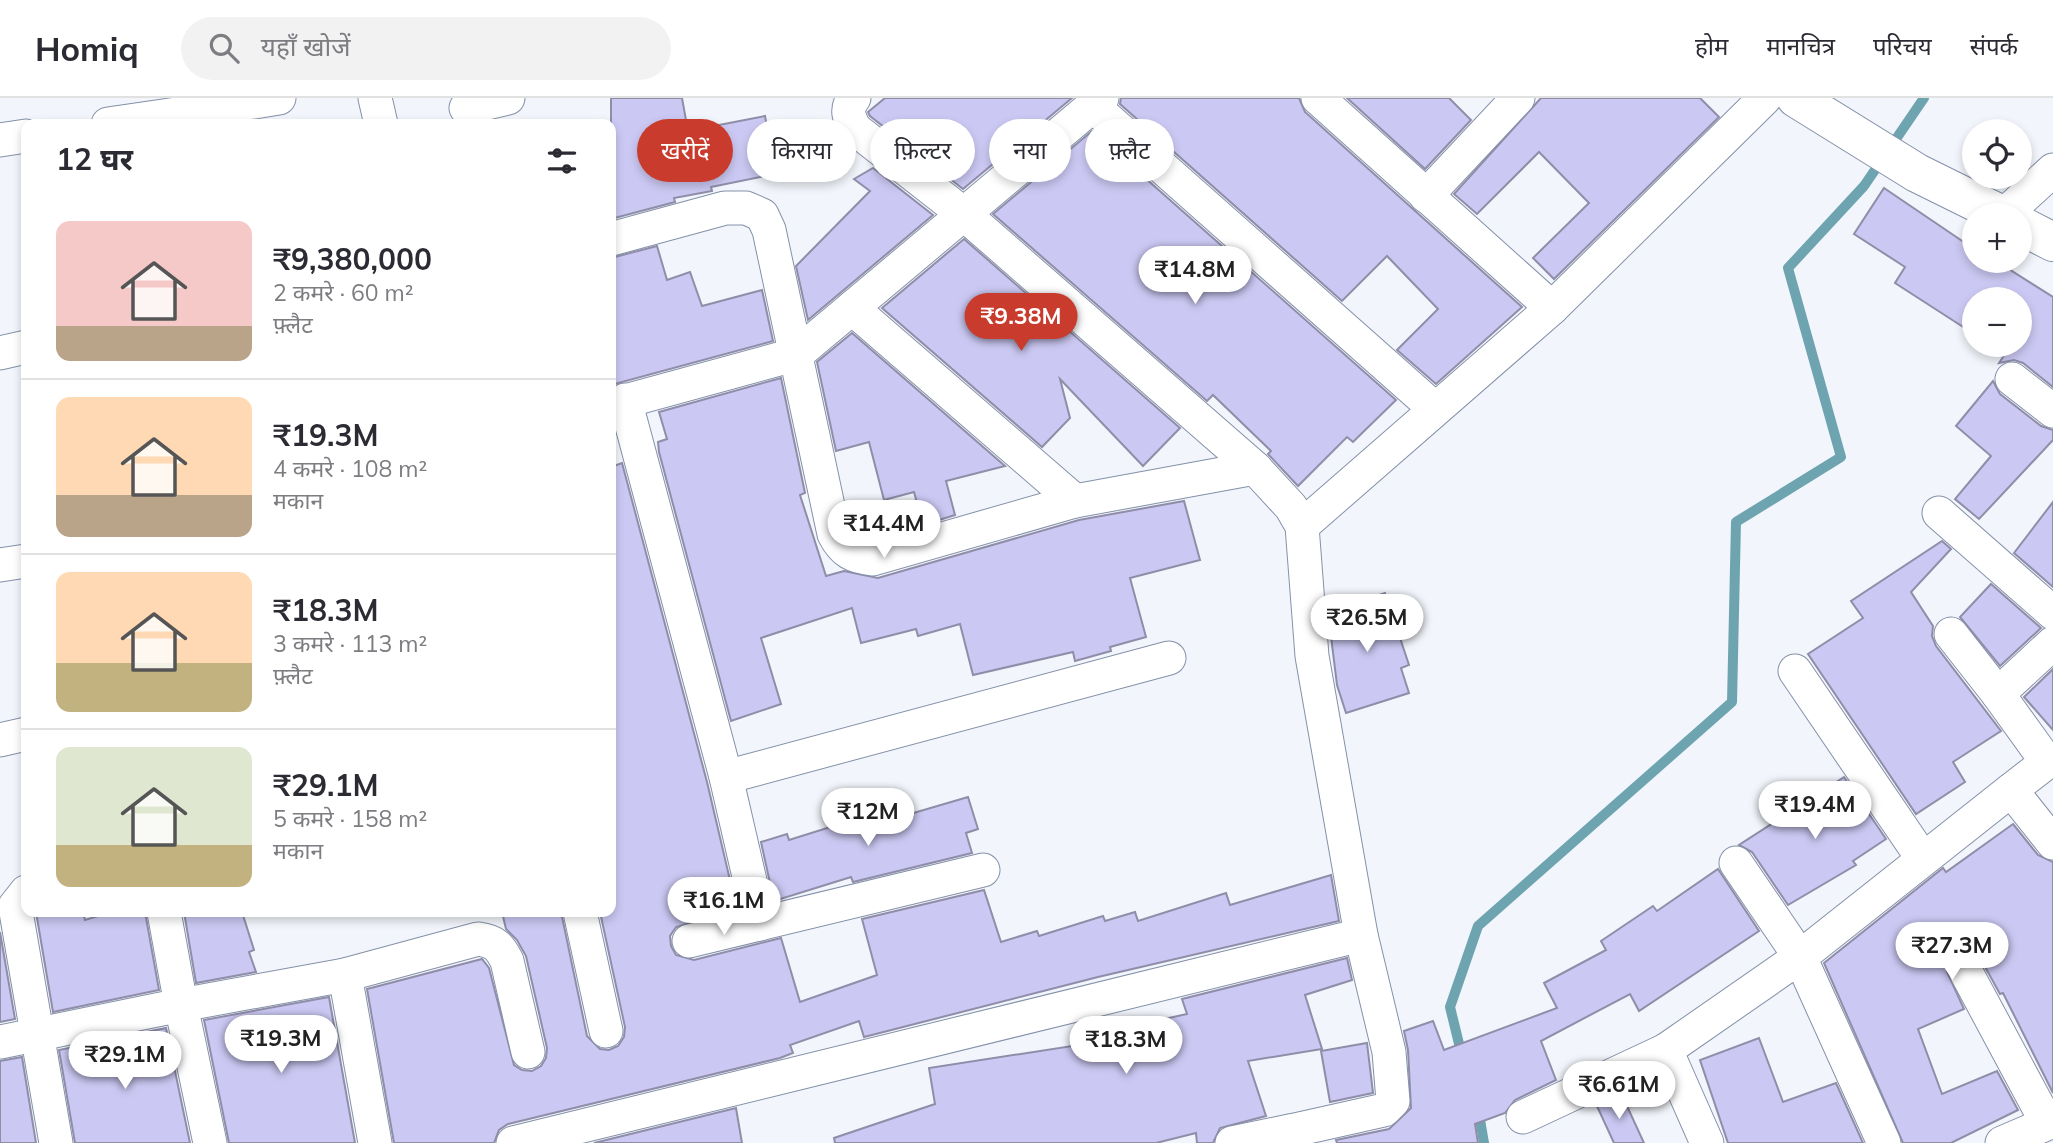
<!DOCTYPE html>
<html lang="hi">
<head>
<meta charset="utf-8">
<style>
	:root { --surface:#fff; --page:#f2f2f3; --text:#2b2b33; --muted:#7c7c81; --line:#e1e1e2; --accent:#c83b2d }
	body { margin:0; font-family:Mulish,"Noto Sans Devanagari",sans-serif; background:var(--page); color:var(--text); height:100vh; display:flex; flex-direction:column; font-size:26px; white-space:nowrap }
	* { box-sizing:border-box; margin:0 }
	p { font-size:23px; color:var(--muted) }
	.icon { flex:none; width:38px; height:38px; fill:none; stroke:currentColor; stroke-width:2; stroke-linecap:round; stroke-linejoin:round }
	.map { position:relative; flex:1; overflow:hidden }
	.drawer { position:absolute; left:21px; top:21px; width:595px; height:798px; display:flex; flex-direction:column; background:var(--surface); border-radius:14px; box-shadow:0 4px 10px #0003 }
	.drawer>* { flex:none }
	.banner { position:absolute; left:637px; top:21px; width:665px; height:63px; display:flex; gap:14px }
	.fabs { position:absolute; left:1962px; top:21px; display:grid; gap:14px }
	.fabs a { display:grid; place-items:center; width:70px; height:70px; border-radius:50%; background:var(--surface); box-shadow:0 4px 10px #0003; font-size:35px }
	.price { position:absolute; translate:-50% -60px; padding:0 16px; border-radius:24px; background:#fff; color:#222; font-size:23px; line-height:46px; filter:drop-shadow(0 2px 4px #0008) }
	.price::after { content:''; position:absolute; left:50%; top:42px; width:21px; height:16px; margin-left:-10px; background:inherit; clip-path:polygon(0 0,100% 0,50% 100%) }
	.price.selected { background:var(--accent); color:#fff }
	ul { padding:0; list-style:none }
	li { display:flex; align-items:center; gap:21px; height:175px; padding:0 35px }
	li+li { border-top:2px solid var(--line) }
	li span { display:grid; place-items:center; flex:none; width:196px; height:140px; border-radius:14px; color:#555 }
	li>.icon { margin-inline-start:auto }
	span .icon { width:84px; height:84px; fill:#fffc; stroke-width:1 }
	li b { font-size:30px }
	h2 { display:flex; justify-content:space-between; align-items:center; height:84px; padding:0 35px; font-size:30px }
	.tag { padding:0 24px; border-radius:32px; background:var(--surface); box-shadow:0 4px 10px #0003; font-size:24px; line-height:63px }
	.tag.selected { background:var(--accent); color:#fff }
	header { display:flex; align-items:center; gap:42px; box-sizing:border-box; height:98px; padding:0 35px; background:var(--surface); border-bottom:2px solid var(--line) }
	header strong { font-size:33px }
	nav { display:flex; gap:38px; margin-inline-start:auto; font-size:24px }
	.search { width:490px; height:63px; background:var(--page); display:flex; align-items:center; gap:18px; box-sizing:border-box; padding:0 24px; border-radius:38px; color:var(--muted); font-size:26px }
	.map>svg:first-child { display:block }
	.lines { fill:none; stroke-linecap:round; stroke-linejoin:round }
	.stream { stroke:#6da4b0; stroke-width:10 }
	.building { fill:#cbc8f3; stroke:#8f8da8; stroke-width:2 }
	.minor-casing { stroke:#8491a9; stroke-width:35 }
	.secondary-casing { stroke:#8491a9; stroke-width:40 }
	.minor { stroke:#fff; stroke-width:33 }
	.secondary { stroke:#fff; stroke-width:38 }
</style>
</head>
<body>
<header>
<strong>Homiq</strong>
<div class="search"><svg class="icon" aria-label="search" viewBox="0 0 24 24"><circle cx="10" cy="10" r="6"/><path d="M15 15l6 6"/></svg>यहाँ खोजें</div>
<nav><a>होम</a><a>मानचित्र</a><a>परिचय</a><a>संपर्क</a></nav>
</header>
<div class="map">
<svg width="2053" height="1045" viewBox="0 0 2053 1045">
	<rect width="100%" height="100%" fill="#f2f5fb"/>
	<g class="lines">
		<g class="stream">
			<polyline points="1462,958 1450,909 1478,828 1732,604 1736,424 1841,359 1788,170 1864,88 1924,0"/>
			<polyline points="1478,1010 1484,1045"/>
		</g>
	</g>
	<g class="building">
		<polygon points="611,0 682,0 688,33 765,18 775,76 711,89 712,93 674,100 675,104 611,121"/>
		<polygon points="885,0 1072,0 963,91 870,18 868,14"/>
		<polygon points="1121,0 1299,0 1305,14 1522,209 1436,286 1397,252 1438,211 1387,158 1342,203 1120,6"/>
		<polygon points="1347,0 1449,0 1471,22 1425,71"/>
		<polygon points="1541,0 1700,0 1719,19 1554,181 1533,160 1589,105 1539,54 1477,116 1454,96"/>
		<polygon points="1092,33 1396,302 1353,344 1347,339 1298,388 1268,356 1271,353 1213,297 1207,303 993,116"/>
		<polygon points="873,70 933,117 808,222 796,168 870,93 854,81"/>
		<polygon points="1884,90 1974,151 1974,163 1996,163 2053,199 2053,289 2023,265 2014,262 1999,265 2005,256 1990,247 2020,247 2020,201 1974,201 1974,236 1895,185 1905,169 1854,136"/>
		<polygon points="964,141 1180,330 1143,368 1060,281 1070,320 1042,349 882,210"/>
		<polygon points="657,148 667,182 690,174 702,208 762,192 773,243 611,287 611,160"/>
		<polygon points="852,235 1005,368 946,383 955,417 923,427 914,394 884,402 869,344 836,353 817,264"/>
		<polygon points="781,280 805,395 800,397 826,478 844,473 878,480 1079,422 1184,403 1200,462 1130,480 1146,539 1110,549 1111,553 1075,563 1073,554 973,577 960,526 918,538 916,531 861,545 852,510 761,540 781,606 731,623 659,354 658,344 667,341 659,314"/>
		<polygon points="1993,283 2000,296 2041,328 2053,332 2053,342 1979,421 1955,401 1991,358 1956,328"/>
		<polygon points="622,365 707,684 737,812 676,829 670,838 671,848 676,857 694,862 781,840 800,904 877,877 862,821 984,792 1001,844 1037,833 1039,838 1103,818 1105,823 1135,814 1138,823 1226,795 1230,807 1331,777 1339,823 1098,879 864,939 859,923 790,947 793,955 780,960 508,1026 499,1032 494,1045 394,1045 367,891 482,861 489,870 514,967 522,972 532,973 541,968 546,960 547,950 526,858 517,842 506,831 502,814 561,814 587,938 600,951 609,952 618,948 624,939 625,929 600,814 611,814 611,369"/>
		<polygon points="2053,404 2053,489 2014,455"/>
		<polygon points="1942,443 1951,451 1911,494 1933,528 1932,538 1936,548 2001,633 1953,664 1965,684 1916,716 1808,556 1863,520 1851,503"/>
		<polygon points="1991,486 2041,530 2000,568 1960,519"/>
		<polygon points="1385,495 1409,567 1401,570 1409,595 1346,615 1337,587 1328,514"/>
		<polygon points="2053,571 2053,632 2024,599"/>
		<polygon points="1844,679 1886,741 1853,763 1856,767 1788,807 1752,754 1739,747"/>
		<polygon points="968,699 978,731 966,735 972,755 853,784 851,779 774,803 761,744 787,736 789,742 872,716 876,726"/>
		<polygon points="2013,726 2038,757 2053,764 2053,995 2003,895 2000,896 1983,865 1976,857 1958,857 1949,864 1947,874 1964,911 1918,931 1942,996 1997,973 2018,1012 1951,1045 1903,1045 1824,865 1943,770 1946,774"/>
		<polygon points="1718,771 1759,833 1639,913 1630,896 1541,943 1556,982 1515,1002 1505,1015 1475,1026 1478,1045 1337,1045 1336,1042 1389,1031 1411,1010 1408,952 1404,933 1433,923 1444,952 1557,910 1544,885 1606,852 1601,843 1653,808 1657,813"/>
		<polygon points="36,814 83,814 85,822 111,814 145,814 159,892 53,914"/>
		<polygon points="184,814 242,814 254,852 249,854 256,874 196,885"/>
		<polygon points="0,834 15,921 0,924"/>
		<polygon points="1347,860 1352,882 1305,897 1322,951 1248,963 1266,1018 1220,1030 1213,1045 1197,1045 1196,1035 1156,1045 835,1045 834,1040 935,1006 929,970 1092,945 1092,941 1166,929 1164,921 1187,916 1182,901"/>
		<polygon points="329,899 355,1045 229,1045 204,922"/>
		<polygon points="166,930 190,1045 75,1045 59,952"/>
		<polygon points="1759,940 1783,1004 1836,985 1863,1045 1728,1045 1700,962"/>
		<polygon points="1367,945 1373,995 1330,1004 1321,953"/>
		<polygon points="22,959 36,1045 0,1045 0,963"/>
		<polygon points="1621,995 1644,1045 1614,1045 1596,1006"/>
		<polygon points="736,1010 742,1045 594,1045"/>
	</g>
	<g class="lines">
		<defs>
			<g id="minor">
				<polyline points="375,0 381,26"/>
				<path d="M854,0C845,11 849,20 855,31L965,117L1255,370"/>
				<polyline points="1318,0 1552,210"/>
				<polyline points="1093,8 1434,310"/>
				<polyline points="466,10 508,0"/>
				<polyline points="191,14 279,0"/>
				<polyline points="108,26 191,14 192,26"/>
				<polyline points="0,42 26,38"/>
				<polyline points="1426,98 1518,0"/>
				<polyline points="2004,117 2053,72"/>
				<path d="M611,141L725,110H746L762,117L769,132L834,436C843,454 853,459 873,461L1075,403"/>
				<polyline points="852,210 1075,403 1255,370 1291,409 1302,428 1312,558 1361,837 1389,954 1393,1003 1384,1012 1290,1033"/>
				<polyline points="0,255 26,249"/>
				<polyline points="2012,281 2053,313"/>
				<polyline points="625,302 726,679 760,826"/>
				<polyline points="611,307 797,256 1102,0"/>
				<polyline points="1939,415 2053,515"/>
				<polyline points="1302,428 1552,210 1765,0"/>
				<polyline points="0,467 26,463"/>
				<polyline points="1951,536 1998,596"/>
				<polyline points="2053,545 1998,596 2047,664 2011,692 2053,745"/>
				<polyline points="1795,573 1923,761"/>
				<polyline points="0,642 26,636"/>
				<polyline points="726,679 1169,560"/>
				<polyline points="1736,765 1800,859 1884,1045"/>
				<polyline points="26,794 15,808 56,1045"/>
				<path d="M164,814L181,907L345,877L478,841C495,843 500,849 507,863L528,954"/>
				<polyline points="580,814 606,933"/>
				<polyline points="689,843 983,772"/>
				<polyline points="1966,874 2047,1025"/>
				<polyline points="345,877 375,1045"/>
				<polyline points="0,944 181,907 210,1045"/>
				<polyline points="1523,1019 1666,952"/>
				<polyline points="513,1045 1361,837"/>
				<polyline points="1232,1045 1290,1033 1293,1045"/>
				<polyline points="1707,1045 1666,952 1800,859 2011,692"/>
				<polyline points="2002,1045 2053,1023"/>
			</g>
			<g id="secondary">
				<polyline points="1796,0 1917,75 2002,117"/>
				<polyline points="2020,127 2053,144"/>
			</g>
		</defs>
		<use href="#minor" class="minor-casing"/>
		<use href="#secondary" class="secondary-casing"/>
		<use href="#minor" class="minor"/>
		<use href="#secondary" class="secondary"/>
	</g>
</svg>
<div class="fabs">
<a><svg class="icon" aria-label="locate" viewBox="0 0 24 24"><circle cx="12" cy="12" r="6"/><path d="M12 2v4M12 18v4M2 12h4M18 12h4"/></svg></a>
<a>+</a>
<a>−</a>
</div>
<b class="price" style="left:1195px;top:208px">₹14.8M</b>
<b class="price selected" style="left:1021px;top:255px">₹9.38M</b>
<b class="price" style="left:884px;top:462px">₹14.4M</b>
<b class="price" style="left:1367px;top:556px">₹26.5M</b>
<b class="price" style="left:1815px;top:743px">₹19.4M</b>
<b class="price" style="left:868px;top:750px">₹12M</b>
<b class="price" style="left:724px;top:839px">₹16.1M</b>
<b class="price" style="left:1952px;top:884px">₹27.3M</b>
<b class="price" style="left:281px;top:977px">₹19.3M</b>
<b class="price" style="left:1126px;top:978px">₹18.3M</b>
<b class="price" style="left:125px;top:993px">₹29.1M</b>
<b class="price" style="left:1619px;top:1023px">₹6.61M</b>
<div class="banner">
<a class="tag selected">खरीदें</a>
<a class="tag">किराया</a>
<a class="tag">फ़िल्टर</a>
<a class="tag">नया</a>
<a class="tag">फ़्लैट</a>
</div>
<section class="drawer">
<h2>12 घर<svg class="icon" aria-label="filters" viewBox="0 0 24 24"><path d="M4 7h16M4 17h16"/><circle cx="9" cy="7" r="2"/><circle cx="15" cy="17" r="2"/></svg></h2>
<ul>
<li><span style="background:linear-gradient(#f6c9c9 75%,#b9a48a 0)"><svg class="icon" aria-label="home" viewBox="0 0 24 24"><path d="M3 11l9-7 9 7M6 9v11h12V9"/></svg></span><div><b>₹9,380,000</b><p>2 कमरे · 60 m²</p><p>फ़्लैट</p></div></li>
<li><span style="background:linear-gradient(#ffd9b3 70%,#b9a48a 0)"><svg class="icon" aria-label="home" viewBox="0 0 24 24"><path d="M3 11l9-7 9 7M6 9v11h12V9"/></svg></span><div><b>₹19.3M</b><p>4 कमरे · 108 m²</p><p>मकान</p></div></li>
<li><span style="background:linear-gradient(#ffd9b3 65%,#c2b280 0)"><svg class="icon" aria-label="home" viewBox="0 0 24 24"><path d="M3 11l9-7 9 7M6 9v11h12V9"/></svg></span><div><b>₹18.3M</b><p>3 कमरे · 113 m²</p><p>फ़्लैट</p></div></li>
<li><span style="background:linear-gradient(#dfe7d0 70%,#c2b280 0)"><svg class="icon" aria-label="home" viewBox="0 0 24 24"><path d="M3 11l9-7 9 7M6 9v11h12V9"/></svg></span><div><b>₹29.1M</b><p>5 कमरे · 158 m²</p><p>मकान</p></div></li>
</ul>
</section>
</div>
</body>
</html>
